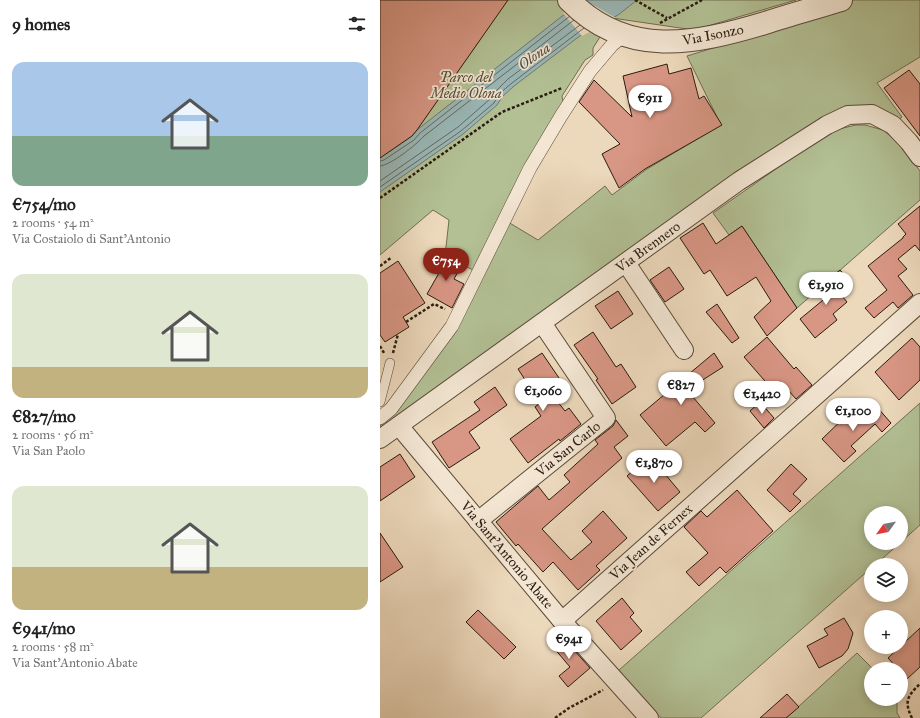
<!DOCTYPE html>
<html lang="en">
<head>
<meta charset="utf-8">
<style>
	:root { --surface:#fff; --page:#f2f2f2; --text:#222; --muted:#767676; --accent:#8f2418 }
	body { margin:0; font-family:"IM FELL Great Primer",serif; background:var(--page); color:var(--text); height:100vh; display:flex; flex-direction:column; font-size:15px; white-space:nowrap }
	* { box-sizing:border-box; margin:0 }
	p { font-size:13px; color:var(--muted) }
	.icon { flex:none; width:22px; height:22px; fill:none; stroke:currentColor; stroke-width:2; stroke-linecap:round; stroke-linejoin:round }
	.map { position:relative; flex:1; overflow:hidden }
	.details { display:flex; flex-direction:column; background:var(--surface); width:380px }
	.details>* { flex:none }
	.needle { width:26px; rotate:237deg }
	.buttons { position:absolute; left:484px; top:506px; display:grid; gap:8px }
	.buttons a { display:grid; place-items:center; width:44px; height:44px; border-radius:50%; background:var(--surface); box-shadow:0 2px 10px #0003; font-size:20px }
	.price { position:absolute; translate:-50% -34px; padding:0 9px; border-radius:14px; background:#fff; color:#222; font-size:13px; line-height:26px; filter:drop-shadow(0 1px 2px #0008) }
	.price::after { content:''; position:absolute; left:50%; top:24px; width:12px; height:9px; margin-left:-6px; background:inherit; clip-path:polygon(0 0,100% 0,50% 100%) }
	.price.current { background:var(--accent); color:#fff }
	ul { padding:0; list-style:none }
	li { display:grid; align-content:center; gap:8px; height:212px; padding:0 12px }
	li span { display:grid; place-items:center; height:124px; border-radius:12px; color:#555 }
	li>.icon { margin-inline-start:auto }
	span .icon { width:72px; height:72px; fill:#fffc; stroke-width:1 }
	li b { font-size:17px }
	h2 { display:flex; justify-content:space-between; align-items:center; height:48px; padding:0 12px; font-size:17px }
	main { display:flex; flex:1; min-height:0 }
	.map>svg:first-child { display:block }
	.green { fill:#b2c094; stroke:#6e6e52 }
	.water { fill:#9ab8b7; stroke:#6d7974 }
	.pier { fill:#ecd8bb }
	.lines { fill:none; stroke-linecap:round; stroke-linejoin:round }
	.shore { stroke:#626a63; stroke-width:1 }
	.building { fill:#d89684; stroke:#291b0f }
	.service-casing { stroke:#5a4a3a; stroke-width:10 }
	.pedestrian-casing { stroke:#5a4a3a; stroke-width:14 }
	.minor-casing { stroke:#5a4a3a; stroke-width:20 }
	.tertiary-casing { stroke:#5a4a3a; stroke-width:24 }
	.path { stroke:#291b0f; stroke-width:2.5; stroke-dasharray:3 2; stroke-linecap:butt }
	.service { stroke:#f3e6d3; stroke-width:9 }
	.pedestrian { stroke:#f3e6d3; stroke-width:13 }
	.minor { stroke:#f3e6d3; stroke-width:18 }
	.tertiary { stroke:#f3e6d3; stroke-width:22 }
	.labels { text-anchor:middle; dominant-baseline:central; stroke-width:3.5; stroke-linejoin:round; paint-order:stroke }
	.street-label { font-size:14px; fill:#291b0f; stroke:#f3e6d3 }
	.park-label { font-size:14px; font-style:italic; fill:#524d37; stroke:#f3e6d3 }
	.water-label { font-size:15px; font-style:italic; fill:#4b4a41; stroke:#f3e6d3 }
</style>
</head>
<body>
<main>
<section class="details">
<h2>9 homes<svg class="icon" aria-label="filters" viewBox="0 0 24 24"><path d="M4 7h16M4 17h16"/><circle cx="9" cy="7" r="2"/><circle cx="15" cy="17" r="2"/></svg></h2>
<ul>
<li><span style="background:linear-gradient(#a9c7e8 60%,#7fa58c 0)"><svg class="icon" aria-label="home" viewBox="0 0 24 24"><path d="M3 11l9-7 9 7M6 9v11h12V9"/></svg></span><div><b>€754/mo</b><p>2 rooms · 54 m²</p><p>Via Costaiolo di Sant'Antonio</p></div></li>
<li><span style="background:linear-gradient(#dfe7d0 75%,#c2b280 0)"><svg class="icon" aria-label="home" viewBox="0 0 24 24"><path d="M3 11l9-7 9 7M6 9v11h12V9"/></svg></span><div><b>€827/mo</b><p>2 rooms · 56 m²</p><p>Via San Paolo</p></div></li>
<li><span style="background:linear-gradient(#dfe7d0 65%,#c2b280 0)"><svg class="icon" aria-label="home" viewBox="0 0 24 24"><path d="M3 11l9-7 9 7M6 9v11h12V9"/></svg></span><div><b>€941/mo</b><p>2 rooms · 58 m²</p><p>Via Sant'Antonio Abate</p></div></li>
</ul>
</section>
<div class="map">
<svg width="540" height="718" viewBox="0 0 540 718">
	<rect width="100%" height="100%" fill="#ecd8bb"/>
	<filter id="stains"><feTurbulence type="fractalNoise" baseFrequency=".005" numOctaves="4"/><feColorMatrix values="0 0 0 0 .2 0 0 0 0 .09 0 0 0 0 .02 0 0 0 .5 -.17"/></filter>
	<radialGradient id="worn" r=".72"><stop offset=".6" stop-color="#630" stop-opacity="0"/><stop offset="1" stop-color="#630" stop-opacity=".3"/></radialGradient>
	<g class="green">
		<polygon points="0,0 416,0 314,30 232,18 213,48 213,55 205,60 182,96 183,102 123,219 158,240 225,186 232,195 267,169 341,125 307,56 434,17 421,0 540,0 540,57 497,83 522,117 512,125 467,115 0,438 0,426 45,363 99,273 65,256 69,220 53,210 0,255"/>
		<polygon points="476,125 485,125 503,130 520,144 540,171 540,200 417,308 362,226 349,235 333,213 433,143 459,129"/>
		<polygon points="540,403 540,525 521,542 521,513 491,513 491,543 520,543 495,565 491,565 491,568 321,718 281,718 238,671"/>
		<polygon points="477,653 493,669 491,669 491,699 517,699 517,713 520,718 406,718"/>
	</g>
	<polygon class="water" points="206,0 257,0 238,15 201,35 134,86 122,97 117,105 83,134 0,192 0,158 32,136 37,130 181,17"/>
	<polygon class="pier" points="203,0 205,0 236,18 202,36 183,13"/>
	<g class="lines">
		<g class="shore">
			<polyline points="0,161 4,160 34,140 40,133 190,16"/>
			<path d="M0,166C11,165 36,145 44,136L194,20"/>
			<polyline points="0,181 78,127 110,99 116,91 128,79 200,25"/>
			<polyline points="0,187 81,131 114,103 119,94 132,83 204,28"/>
		</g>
	</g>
	<g class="building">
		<polygon points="0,0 128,0 37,130 32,136 0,158"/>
		<polygon points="287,64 289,74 311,68 319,99 324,96 342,125 265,169 239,188 222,154 240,144 199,102 214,80 252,117 243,76"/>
		<polygon points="529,70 540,84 540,136 504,88"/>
		<polygon points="540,206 540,251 535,245 518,259 527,269 518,276 533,295 518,308 513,302 494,318 485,308 507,290 488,266 523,238 523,237 526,234 518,224"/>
		<polygon points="323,223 336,244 362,226 417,308 387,336 374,317 391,301 376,277 347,296 330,270 324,274 300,238"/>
		<polygon points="59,255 80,268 74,279 84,284 72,308 47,294 59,273 51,268"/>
		<polygon points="18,261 45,303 23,317 29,327 5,342 0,335 0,273"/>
		<polygon points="289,267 304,289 285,302 270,280"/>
		<polygon points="460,270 469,280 457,290 467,302 453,314 457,320 435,338 420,319 448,296 441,286"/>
		<polygon points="238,291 253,314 231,329 215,306"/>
		<polygon points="337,304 359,338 352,343 326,312"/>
		<polygon points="213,332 236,367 241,364 256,387 232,404 216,380 218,379 194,345"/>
		<polygon points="387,337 414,369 416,367 432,385 416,399 400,381 391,388 364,357"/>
		<polygon points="532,338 540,347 540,380 519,400 495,372"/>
		<polygon points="162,353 179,378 165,386 185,411 189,408 201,424 180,441 179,439 148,463 130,439 161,416 155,407 160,403 138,369"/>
		<polygon points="334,353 343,367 307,390 335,423 325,432 315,422 286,446 260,415"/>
		<polygon points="115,387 127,405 89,432 100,448 69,468 52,442 100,410 94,402"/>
		<polygon points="380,402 394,418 384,428 370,411"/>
		<polygon points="496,406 511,423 502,432 495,424 471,446 476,451 464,462 442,439 468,414 477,424"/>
		<polygon points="236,420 248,436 234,447 242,458 162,529 191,560 212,542 202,531 223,511 247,538 216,566 220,570 198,590 173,562 163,572 138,544 136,546 116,522 158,486 169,500 190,482 184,475 218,444 215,440 233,426"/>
		<polygon points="20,454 35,477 0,501 0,467"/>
		<polygon points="270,456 300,492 278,511 247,476"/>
		<polygon points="411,464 427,479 413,494 421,501 410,512 387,490"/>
		<polygon points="357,490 393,531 346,573 340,567 319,586 306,572 328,553 304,527 321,511 327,517"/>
		<polygon points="0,533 23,567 0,582"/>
		<polygon points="242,598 254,613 250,617 262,631 241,650 216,621"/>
		<polygon points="98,610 136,647 124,659 86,622"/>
		<polygon points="464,618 473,633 468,649 462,656 439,668 427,646 448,635 444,629"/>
		<polygon points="540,628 540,667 527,679 521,672 521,669 518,669 508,658"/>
		<polygon points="178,632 210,668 188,687 179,676 190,667 168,641"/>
		<polygon points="407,694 419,707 406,718 380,718"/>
	</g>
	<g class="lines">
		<defs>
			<polyline id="service" points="0,402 10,363"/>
			<polyline id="pedestrian" points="0,418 11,409 72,326 150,168 181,116 210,71 232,45 244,35"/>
			<g id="minor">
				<polyline points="246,263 304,350"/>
				<polyline points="19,426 182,621 269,718"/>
				<polyline points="0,439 359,181 447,125 468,115 492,114 513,125 529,142 540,157"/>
				<polyline points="98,521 226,418 162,323"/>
				<polyline points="182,621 540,303"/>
			</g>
			<path id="tertiary" d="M189,0C247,59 315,44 385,23C410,15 435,8 461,0"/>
		</defs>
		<use href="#service" class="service-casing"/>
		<use href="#pedestrian" class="pedestrian-casing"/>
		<use href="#minor" class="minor-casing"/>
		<use href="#tertiary" class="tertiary-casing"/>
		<g class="path">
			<polyline points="255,0 287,18"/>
			<polyline points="280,23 322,0"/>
			<polyline points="0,198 122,112 182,88"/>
			<polyline points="0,266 12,257"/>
			<polyline points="26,322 54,304 65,309"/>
			<polyline points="0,346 4,353"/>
			<polyline points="13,353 18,334"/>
			<polyline points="175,718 189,708 223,690"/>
			<path d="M532,718C524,702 527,696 540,684"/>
		</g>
		<use href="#service" class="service"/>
		<use href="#pedestrian" class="pedestrian"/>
		<use href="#minor" class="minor"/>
		<use href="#tertiary" class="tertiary"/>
	</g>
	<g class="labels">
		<g class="street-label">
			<text transform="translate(333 35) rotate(-11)">Via Isonzo</text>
			<text transform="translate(268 247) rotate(-36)">Via Brennero</text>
			<text transform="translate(188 449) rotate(-39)">Via San Carlo</text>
			<text transform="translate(271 542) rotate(-42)">Via Jean de Fernex</text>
			<text transform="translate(127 555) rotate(50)">Via Sant'Antonio Abate</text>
		</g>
		<g class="park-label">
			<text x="86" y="77">Parco del<tspan x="86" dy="16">Medio Olona</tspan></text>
		</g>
		<g class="water-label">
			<text transform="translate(154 56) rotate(-35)">Olona</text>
		</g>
	</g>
	<rect width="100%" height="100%" filter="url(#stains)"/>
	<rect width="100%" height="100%" fill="url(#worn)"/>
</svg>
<div class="buttons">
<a><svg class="needle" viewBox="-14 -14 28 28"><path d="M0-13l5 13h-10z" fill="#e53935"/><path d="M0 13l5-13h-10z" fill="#767676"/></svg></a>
<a><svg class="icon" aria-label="layers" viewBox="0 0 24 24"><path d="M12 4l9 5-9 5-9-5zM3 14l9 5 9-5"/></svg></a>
<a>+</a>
<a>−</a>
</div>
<b class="price" style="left:270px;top:119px">€911</b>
<b class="price current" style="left:66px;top:282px">€754</b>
<b class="price" style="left:446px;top:306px">€1,910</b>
<b class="price" style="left:301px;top:406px">€827</b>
<b class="price" style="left:163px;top:412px">€1,060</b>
<b class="price" style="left:382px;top:415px">€1,420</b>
<b class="price" style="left:473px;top:432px">€1,100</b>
<b class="price" style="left:274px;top:484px">€1,870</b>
<b class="price" style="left:189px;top:660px">€941</b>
</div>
</main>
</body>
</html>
